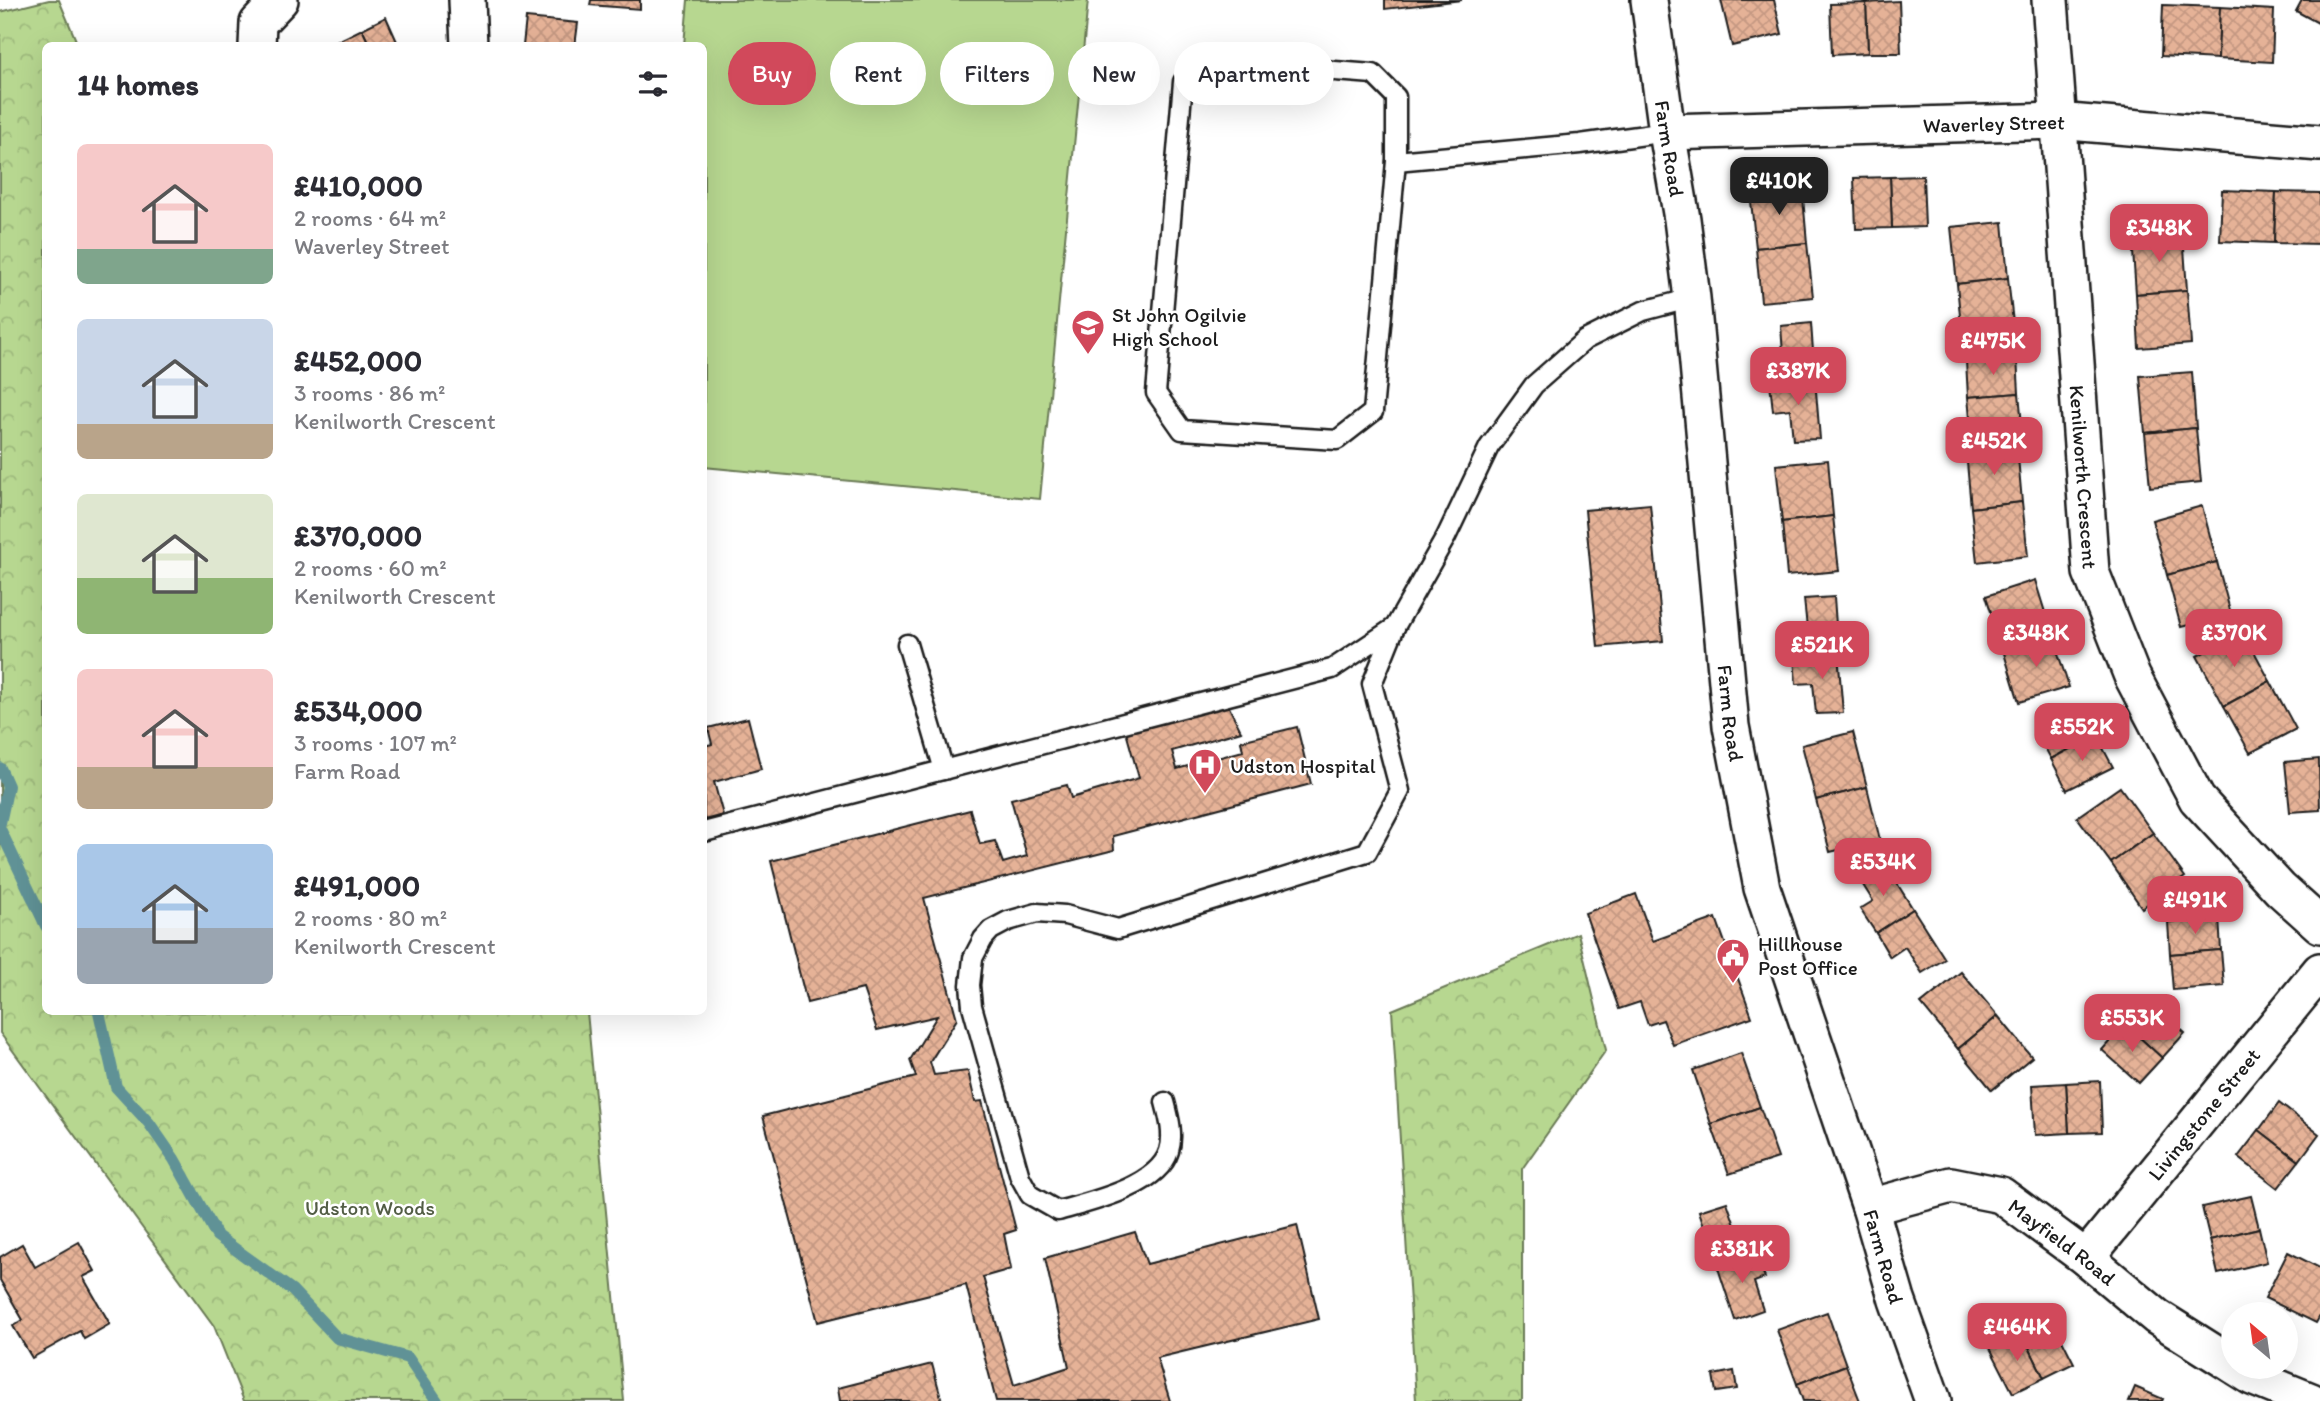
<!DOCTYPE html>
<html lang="en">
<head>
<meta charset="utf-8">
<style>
	:root { --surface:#fff; --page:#f2f2f3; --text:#2b2b33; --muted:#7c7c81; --accent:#d1495b }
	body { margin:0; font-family:Itim,sans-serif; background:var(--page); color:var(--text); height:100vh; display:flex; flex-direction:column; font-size:26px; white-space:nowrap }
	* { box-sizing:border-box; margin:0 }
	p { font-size:23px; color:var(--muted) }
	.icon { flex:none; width:38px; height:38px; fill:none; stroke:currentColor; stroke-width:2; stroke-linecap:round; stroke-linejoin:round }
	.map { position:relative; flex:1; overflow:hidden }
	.panel { position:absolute; left:42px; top:42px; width:665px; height:973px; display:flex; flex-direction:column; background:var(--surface); border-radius:10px; box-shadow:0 7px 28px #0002 }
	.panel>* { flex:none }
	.guide { position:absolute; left:728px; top:42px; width:665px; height:63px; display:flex; gap:14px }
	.needle { width:46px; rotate:331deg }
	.tools { position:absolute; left:2221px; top:1302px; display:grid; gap:14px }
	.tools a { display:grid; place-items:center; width:77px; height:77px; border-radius:50%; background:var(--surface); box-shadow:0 7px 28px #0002; font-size:35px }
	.price { position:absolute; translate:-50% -60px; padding:0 16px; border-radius:14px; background:var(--accent); color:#fff; font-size:23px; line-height:46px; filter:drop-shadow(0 2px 4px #0008) }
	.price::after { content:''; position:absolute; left:50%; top:42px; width:21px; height:16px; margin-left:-10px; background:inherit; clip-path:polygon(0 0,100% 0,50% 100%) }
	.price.current { background:#222; color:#fff }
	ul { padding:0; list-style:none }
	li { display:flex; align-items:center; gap:21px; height:175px; padding:0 35px }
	li span { display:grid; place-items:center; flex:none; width:196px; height:140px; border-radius:10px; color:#555 }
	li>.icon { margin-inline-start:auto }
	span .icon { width:84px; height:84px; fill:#fffc; stroke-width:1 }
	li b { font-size:30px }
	h2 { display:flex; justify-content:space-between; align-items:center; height:84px; padding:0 35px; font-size:30px }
	.chip { padding:0 24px; border-radius:32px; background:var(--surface); box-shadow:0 7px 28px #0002; font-size:24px; line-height:63px }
	.chip.current { background:var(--accent); color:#fff }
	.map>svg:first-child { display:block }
	.forest { fill:url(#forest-crowns); stroke:#6a7a56; stroke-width:2 }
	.pitch { fill:#b7d790; stroke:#6a7a56; stroke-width:2 }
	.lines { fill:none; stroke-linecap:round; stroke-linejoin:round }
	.stream { stroke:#619296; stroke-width:12 }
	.building { fill:url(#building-cross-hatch); stroke:#1c1c1c; stroke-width:2 }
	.lane-casing { stroke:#1c1c1c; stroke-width:23 }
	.street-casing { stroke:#1c1c1c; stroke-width:40 }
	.lane { stroke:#fff; stroke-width:18 }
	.street { stroke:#fff; stroke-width:35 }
	.labels { text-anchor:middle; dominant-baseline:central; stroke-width:5; stroke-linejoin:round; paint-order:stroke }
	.street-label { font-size:21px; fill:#1c1c1c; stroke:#fff }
	.poi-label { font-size:21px; fill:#1c1c1c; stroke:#fff; text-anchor:start }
	.park-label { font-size:21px; fill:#525d45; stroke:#fff }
</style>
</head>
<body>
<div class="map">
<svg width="2320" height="1401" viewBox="0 0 2320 1401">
	<defs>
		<pattern id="forest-crowns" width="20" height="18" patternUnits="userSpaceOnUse" patternTransform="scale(1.75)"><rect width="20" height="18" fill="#b7d790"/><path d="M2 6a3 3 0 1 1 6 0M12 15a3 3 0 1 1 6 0" fill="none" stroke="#9db87c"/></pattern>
		<pattern id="building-cross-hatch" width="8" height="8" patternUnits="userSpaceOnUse" patternTransform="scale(1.75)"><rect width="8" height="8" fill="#e5b297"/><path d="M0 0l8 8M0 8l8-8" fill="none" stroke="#c49882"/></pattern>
	</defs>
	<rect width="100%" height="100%" fill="#fff"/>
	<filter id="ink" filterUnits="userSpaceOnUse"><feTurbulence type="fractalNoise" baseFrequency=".0143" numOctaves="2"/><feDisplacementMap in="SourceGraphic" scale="14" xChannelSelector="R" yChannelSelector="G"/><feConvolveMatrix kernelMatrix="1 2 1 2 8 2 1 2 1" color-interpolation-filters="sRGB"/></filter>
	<g filter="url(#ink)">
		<g class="forest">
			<polygon points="49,0 59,0 78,45 46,46 46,1012 587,1012 624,1401 244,1401 214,1326 0,1033 0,12"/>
			<polygon points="1578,933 1606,1050 1522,1169 1522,1401 1416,1401 1392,1010"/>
		</g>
		<polygon class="pitch" points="688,0 1088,0 1040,499 704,467 704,46 684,45"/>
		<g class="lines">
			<g class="stream">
				<polyline points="0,768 8,786 0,823"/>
				<polyline points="0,829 46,926"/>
				<polyline points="99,1012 116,1087 149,1123 174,1159 217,1236 292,1290 337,1338 408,1358 437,1401"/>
			</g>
		</g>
		<g class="building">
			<polygon points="591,0 640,0 640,9 590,5"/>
			<polygon points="1385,0 1462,0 1385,9"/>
			<polygon points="1721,0 1774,0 1782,34 1732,46"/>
			<polygon points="2302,0 2320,0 2320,24 2296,11"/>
			<polygon points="1899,1 1901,53 1868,53 1866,3"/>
			<polygon points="1866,3 1868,53 1832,55 1830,4"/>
			<polygon points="2163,5 2220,7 2218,59 2161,56"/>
			<polygon points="2220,7 2274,10 2272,62 2218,59"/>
			<polygon points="386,17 399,46 370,46 362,29"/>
			<polygon points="526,18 578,23 575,46 523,46"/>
			<polygon points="362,29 370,46 341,46 338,41"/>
			<polygon points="1923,176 1925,227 1892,228 1890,177"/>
			<polygon points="1890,177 1892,228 1856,229 1854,178"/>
			<polygon points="1802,186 1807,243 1756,248 1750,192"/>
			<polygon points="2222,190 2276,192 2274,243 2220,241"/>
			<polygon points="2276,192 2320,193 2320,244 2274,243"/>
			<polygon points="2003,222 2008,278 1957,284 1951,227"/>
			<polygon points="2183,234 2187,290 2136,294 2132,237"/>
			<polygon points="1807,243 1813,297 1761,302 1756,248"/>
			<polygon points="2008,278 2014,332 1962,337 1957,284"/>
			<polygon points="2187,290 2191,344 2139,348 2136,294"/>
			<polygon points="1811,323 1815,379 1770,383 1768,355 1783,354 1781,326"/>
			<polygon points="2017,357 2019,393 1968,397 1966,361"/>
			<polygon points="2192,372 2196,428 2145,433 2140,376"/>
			<polygon points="1815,379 1820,439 1793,440 1790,409 1773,411 1770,383"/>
			<polygon points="2019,393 2022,425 1971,429 1968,397"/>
			<polygon points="2196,428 2201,482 2150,487 2145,433"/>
			<polygon points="2017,446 2022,502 1971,508 1966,451"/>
			<polygon points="1828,460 1833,516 1782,522 1776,465"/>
			<polygon points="2022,502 2028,556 1977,562 1971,508"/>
			<polygon points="1650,504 1663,641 1598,647 1585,510"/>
			<polygon points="2202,506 2217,562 2167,575 2152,520"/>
			<polygon points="1833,516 1839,571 1787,576 1782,522"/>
			<polygon points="2217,562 2231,614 2181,627 2167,575"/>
			<polygon points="2035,580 2052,635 2003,650 1986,596"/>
			<polygon points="1834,597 1838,653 1794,657 1791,629 1807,628 1804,599"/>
			<polygon points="2243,631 2270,681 2224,706 2197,656"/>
			<polygon points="2052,635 2069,687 2019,702 2003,650"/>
			<polygon points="1838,653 1843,713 1816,714 1813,683 1796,684 1794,657"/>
			<polygon points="2270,681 2296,729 2250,753 2224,706"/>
			<polygon points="1228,705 1241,731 1172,751 1177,769 1243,751 1241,741 1297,727 1311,784 1113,836 1114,850 924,898 957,1019 930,1062 934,1075 968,1071 975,1102 982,1101 1016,1230 1004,1234 1011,1269 983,1277 1014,1385 1069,1367 1045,1258 1135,1232 1147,1264 1297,1225 1319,1319 1157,1358 1170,1401 996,1401 966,1285 818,1322 763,1116 916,1077 910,1060 937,1016 877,1030 863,989 807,1003 771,861 970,810 980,844 995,841 1003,863 1027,856 1011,799 1067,785 1071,798 1139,778 1126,732"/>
			<polygon points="2081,706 2096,735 2051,759 2035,729"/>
			<polygon points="748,718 761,769 714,782 723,815 704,820 704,746 712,744 708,728"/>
			<polygon points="1853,732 1867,787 1816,800 1802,745"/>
			<polygon points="2096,735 2113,767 2067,790 2051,759"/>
			<polygon points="2319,759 2320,810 2290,812 2285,762"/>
			<polygon points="1867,787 1880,840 1830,852 1816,800"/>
			<polygon points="2120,787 2153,833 2111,863 2077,817"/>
			<polygon points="2153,833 2185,877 2142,908 2111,863"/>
			<polygon points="1883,861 1913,909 1876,933 1860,909 1873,901 1858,877"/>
			<polygon points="1636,894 1653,941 1716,918 1752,1017 1673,1045 1663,1020 1648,1025 1640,1002 1619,1009 1585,913"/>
			<polygon points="1913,909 1945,959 1922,973 1905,947 1890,957 1876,933"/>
			<polygon points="2219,918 2221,950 2170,954 2168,922"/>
			<polygon points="2221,950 2224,986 2173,990 2170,954"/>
			<polygon points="1961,972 1998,1016 1958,1049 1921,1004"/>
			<polygon points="2147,999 2185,1033 2162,1058 2125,1024"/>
			<polygon points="1998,1016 2032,1057 1992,1090 1958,1049"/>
			<polygon points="2125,1024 2162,1058 2139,1083 2102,1050"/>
			<polygon points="1741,1053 1760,1107 1711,1124 1693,1070"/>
			<polygon points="2100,1081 2102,1132 2069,1133 2066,1083"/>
			<polygon points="2066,1083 2069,1133 2035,1135 2032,1085"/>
			<polygon points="2279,1103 2319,1134 2299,1161 2259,1130"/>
			<polygon points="1760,1107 1778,1158 1729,1174 1711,1124"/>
			<polygon points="2259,1130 2299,1161 2278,1188 2238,1157"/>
			<polygon points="2251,1196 2259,1228 2210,1240 2202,1207"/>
			<polygon points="1727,1202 1736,1228 1747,1224 1756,1253 1717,1265 1699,1211"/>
			<polygon points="2259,1228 2267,1262 2218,1274 2210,1240"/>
			<polygon points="79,1242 95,1271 83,1277 110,1324 84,1339 80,1331 32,1358 13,1326 23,1320 0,1280 0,1257 22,1244 35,1267"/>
			<polygon points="2288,1252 2320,1268 2320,1316 2316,1323 2265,1298"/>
			<polygon points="1756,1253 1765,1278 1754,1282 1763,1310 1735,1320 1717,1265"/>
			<polygon points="1827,1312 1846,1365 1797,1384 1777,1330"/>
			<polygon points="2051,1318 2074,1363 2044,1378 2022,1333"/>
			<polygon points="2022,1333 2044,1378 2013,1393 1990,1348"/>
			<polygon points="932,1364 942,1401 840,1401 838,1388"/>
			<polygon points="1846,1365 1860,1401 1803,1401 1797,1384"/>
			<polygon points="1734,1371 1737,1389 1716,1392 1713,1375"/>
			<polygon points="2135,1387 2163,1399 2162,1401 2129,1401"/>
		</g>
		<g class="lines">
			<defs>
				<g id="lane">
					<polygon points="1207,61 1373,74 1396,97 1396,161 1373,412 1337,440 1182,430 1156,393 1183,82"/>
					<polyline points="1396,161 1580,144 1667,132"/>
					<polyline points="907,644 944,770"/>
					<polyline points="704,832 1332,669 1395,627 1446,537 1489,447 1534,385 1585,340 1643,311 1692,298"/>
					<path d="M1165,1102C1169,1117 1174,1135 1169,1151C1158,1187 1090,1202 1058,1211L1030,1195L1020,1177L972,1006L970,985L973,958L983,939L991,930L1008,921L1037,913L1065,915L1118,929L1367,852L1400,791L1372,684L1395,627"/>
				</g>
				<g id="street">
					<polyline points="467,0 469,46"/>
					<path id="s1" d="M1649,0L1667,132L1682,219L1692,298L1731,726L1762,888L1870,1207L1897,1300L1933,1401"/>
					<path id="s2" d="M2050,0L2091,572L2132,676L2197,799L2280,889L2320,925"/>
					<polyline points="257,46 258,23 280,0"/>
					<path id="s3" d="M1667,132L2057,121L2320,143"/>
					<path id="s4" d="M1870,1207L1951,1185L2001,1195L2086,1258L2157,1317L2233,1365"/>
					<path id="s5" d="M2086,1258L2320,971"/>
					<polyline points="2236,1367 2252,1377 2311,1401"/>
				</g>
			</defs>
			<use href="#lane" class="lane-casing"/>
			<use href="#street" class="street-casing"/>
			<use href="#lane" class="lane"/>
			<use href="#street" class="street"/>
		</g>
	</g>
	<defs>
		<symbol id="school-pin" viewBox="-11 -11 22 30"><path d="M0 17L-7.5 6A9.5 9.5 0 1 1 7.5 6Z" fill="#d1495b" stroke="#fff"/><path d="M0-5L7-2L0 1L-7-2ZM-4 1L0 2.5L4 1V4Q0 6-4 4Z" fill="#fff"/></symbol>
		<symbol id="hospital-pin" viewBox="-11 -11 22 30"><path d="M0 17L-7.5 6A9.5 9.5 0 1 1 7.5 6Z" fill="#d1495b" stroke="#fff"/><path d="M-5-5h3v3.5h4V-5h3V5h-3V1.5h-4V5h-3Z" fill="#fff"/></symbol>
		<symbol id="civic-pin" viewBox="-11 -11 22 30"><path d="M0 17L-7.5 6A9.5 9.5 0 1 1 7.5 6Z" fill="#d1495b" stroke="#fff"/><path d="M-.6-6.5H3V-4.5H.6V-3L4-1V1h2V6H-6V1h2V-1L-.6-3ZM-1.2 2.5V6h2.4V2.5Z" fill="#fff"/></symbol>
	</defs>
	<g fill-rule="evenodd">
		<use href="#school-pin" x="1069" y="307" width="38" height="52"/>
		<use href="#hospital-pin" x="1186" y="746" width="38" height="52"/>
		<use href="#civic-pin" x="1714" y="936" width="38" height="52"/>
	</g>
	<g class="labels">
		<g class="street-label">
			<text stroke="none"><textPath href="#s3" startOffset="327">Waverley Street</textPath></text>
			<text stroke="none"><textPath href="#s1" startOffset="150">Farm Road</textPath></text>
			<text stroke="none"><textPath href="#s2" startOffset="478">Kenilworth Crescent</textPath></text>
			<text stroke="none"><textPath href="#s1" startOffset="718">Farm Road</textPath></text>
			<text stroke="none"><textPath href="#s5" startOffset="186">Livingstone Street</textPath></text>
			<text stroke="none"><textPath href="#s4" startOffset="212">Mayfield Road</textPath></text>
			<text stroke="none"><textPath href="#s1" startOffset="1284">Farm Road</textPath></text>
		</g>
		<g class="poi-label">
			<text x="1112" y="314">St John Ogilvie<tspan x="1112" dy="24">High School</tspan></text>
			<text x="1230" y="765">Udston Hospital</text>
			<text x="1758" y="943">Hillhouse<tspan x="1758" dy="24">Post Office</tspan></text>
		</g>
		<g class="park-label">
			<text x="370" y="1207">Udston Woods</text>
		</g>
	</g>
</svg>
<div class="tools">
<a><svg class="needle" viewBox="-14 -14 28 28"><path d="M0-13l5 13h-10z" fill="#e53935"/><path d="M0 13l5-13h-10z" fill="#7c7c81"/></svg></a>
</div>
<b class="price current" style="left:1779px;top:217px">£410K</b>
<b class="price" style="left:2159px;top:264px">£348K</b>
<b class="price" style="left:1993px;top:377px">£475K</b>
<b class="price" style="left:1798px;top:407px">£387K</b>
<b class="price" style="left:1994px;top:477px">£452K</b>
<b class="price" style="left:2036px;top:669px">£348K</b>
<b class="price" style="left:2234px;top:669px">£370K</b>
<b class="price" style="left:1822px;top:681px">£521K</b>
<b class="price" style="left:2082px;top:763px">£552K</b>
<b class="price" style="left:1883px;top:898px">£534K</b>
<b class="price" style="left:2195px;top:936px">£491K</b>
<b class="price" style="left:2132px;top:1054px">£553K</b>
<b class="price" style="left:1742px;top:1285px">£381K</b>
<b class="price" style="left:2017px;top:1363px">£464K</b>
<div class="guide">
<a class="chip current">Buy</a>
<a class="chip">Rent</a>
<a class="chip">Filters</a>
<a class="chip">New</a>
<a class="chip">Apartment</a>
</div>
<section class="panel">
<h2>14 homes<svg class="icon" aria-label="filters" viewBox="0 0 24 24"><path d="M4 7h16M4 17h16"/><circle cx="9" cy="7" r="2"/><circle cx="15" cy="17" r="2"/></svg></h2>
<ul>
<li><span style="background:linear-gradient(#f6c9c9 75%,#7fa58c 0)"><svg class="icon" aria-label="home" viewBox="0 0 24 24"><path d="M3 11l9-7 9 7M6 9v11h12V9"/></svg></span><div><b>£410,000</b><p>2 rooms · 64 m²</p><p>Waverley Street</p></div></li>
<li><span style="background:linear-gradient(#c9d6e8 75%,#b9a48a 0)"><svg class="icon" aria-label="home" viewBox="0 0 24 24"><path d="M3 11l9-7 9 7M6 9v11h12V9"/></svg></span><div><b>£452,000</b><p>3 rooms · 86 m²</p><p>Kenilworth Crescent</p></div></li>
<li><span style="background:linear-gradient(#dfe7d0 60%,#8fb573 0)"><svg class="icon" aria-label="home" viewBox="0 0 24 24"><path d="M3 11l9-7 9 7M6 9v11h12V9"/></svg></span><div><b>£370,000</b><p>2 rooms · 60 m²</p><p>Kenilworth Crescent</p></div></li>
<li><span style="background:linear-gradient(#f6c9c9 70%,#b9a48a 0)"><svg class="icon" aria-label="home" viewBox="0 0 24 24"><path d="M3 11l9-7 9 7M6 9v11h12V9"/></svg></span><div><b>£534,000</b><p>3 rooms · 107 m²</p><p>Farm Road</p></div></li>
<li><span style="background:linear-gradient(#a9c7e8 60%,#9aa5b1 0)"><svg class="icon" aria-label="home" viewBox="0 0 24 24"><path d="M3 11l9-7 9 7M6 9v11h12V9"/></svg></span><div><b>£491,000</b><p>2 rooms · 80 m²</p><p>Kenilworth Crescent</p></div></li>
</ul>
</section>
</div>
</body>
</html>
